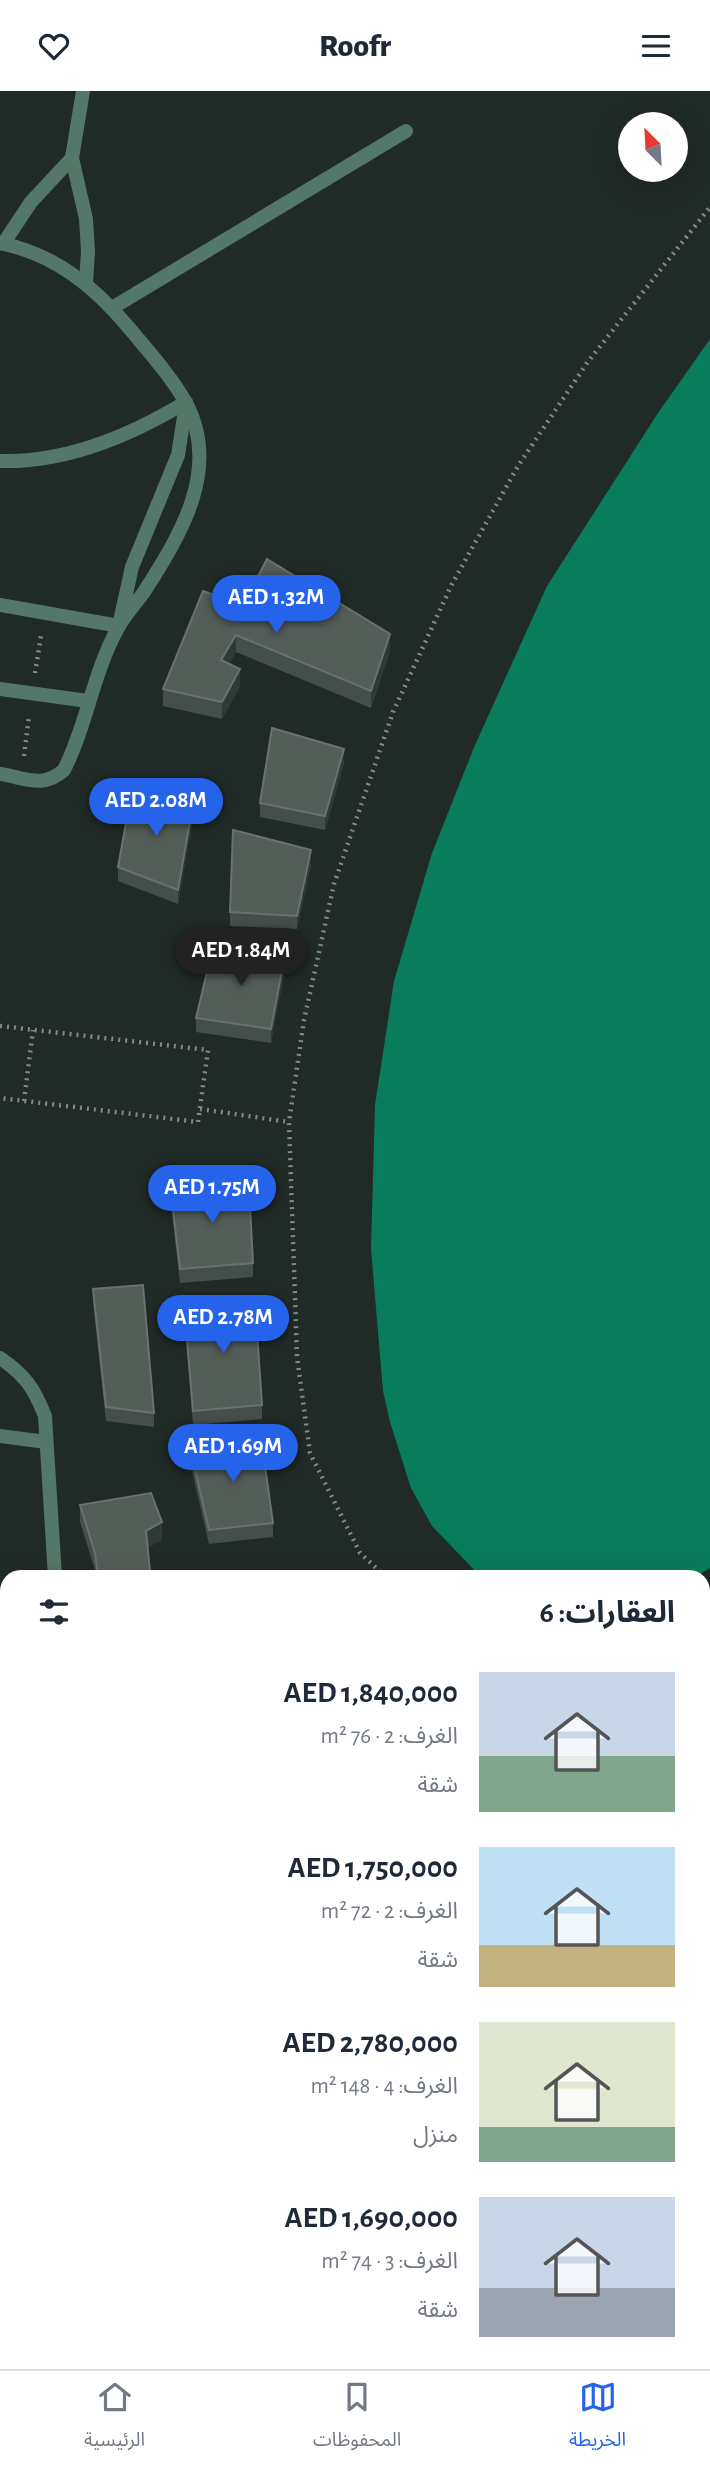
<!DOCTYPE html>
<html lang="ar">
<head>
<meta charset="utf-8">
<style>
	:root { --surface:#fff; --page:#f2f2f3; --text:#1f2937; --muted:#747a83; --line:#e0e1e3; --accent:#2563eb }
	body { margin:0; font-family:"Alegreya Sans","Noto Sans Arabic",sans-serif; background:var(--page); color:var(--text); direction:rtl; height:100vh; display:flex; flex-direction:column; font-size:26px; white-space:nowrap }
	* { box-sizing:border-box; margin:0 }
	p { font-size:23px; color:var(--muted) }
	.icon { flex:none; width:38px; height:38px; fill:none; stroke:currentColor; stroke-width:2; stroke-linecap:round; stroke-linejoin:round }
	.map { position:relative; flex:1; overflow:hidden; direction:ltr }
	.details { position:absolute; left:0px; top:1479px; width:710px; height:800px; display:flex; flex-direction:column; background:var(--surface); border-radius:21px 21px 0 0; box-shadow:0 7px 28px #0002; direction:rtl }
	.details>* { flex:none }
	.needle { width:46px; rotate:336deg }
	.tools { position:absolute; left:618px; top:21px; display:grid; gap:14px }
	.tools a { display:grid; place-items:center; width:70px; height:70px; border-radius:50%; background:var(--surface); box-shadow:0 7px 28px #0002; font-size:35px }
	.price { position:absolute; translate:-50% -60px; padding:0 16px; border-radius:24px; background:var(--accent); color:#fff; font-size:23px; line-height:46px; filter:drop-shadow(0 2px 4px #0008) }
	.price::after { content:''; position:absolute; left:50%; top:42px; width:21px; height:16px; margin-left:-10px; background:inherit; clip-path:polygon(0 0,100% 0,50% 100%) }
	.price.current { background:#222; color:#fff }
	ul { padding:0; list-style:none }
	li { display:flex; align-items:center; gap:21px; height:175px; padding:0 35px }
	li span { display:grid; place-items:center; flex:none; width:196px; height:140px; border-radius:0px; color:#555 }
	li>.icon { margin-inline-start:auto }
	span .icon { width:84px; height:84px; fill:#fffc; stroke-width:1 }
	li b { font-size:30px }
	h2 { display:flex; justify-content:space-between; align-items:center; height:84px; padding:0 35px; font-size:30px }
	header { display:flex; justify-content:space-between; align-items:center; height:91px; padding:0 35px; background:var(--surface); font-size:32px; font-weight:800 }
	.menu { display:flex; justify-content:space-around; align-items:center; height:98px; border-top:2px solid var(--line); background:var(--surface); font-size:19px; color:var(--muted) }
	.menu a { display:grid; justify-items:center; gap:4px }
	.menu .current { color:var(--accent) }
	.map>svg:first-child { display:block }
	.water { fill:#087c5b }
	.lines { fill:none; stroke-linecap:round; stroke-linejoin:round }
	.path { stroke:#828a87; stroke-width:4.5; stroke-dasharray:2 5; stroke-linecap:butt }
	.service { stroke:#537768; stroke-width:14 }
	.minor { stroke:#537768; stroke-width:14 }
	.wall { fill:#444f4a }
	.shaded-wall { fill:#2f3a35 }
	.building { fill:#545e59; stroke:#68726e; stroke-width:2 }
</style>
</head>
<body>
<header><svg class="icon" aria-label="menu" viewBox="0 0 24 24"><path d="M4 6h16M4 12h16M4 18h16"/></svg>Roofr<svg class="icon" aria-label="heart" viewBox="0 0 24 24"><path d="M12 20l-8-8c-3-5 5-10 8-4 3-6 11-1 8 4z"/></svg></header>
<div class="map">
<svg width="710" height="2278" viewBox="0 0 710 2278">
	<rect width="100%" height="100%" fill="#202a26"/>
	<polygon class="water" points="710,248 710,1477 695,1486 481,1486 432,1435 411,1397 390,1331 383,1300 371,1158 375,1014 394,890 432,762 475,654 547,495 658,322"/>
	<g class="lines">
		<g class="path">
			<polyline points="35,582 41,545"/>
			<polyline points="24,665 29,625"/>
			<polyline points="0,935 208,959 198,1031 0,1007"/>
			<polyline points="24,1010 33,939"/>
			<polyline points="200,1018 289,1031"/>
			<polyline points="386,1486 360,1462 310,1362 297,1266 289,1031 304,929 334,793 393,621 452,493 518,375 587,272 710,116"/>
			<polyline points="704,1534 710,1530"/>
			<polyline points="346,2278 347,2272"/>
		</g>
		<g class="service">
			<polyline points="83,0 72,67 86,128 88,160 86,192"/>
			<path d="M0,152C55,163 95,196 130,238C149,261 170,284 185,310C222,377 181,443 144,501C136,512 126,523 119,535C93,581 87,634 64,679C43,698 26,687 0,683"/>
			<polyline points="3,153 31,111 72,67"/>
			<polyline points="112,217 406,40"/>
			<path d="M0,370C67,372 130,345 186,311"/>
			<polyline points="0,514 119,535"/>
			<polyline points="120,530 132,476 178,364 186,313"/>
			<polyline points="0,598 88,610"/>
			<path d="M0,1267C25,1284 34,1297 45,1325L55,1486"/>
			<polyline points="0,1345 46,1351"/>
			<polyline points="0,1795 7,1796"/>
			<polyline points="0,1958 7,1918"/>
		</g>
		<g class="minor">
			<polyline points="0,2253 7,2259"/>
			<polyline points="27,2272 49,2278"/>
		</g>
	</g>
	<g class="wall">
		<polygon points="243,514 390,560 371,617 236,561 229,573 240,595 222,628 163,615 163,598"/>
		<polygon points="344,672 325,739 260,726 260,712"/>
		<polygon points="193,727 178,813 118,790 118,776"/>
		<polygon points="311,773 297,838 230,835 230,821"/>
		<polygon points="284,883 271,952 196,941 196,927"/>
		<polygon points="170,1092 253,1172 253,1186 180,1192 170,1106"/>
		<polygon points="93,1198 154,1322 154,1336 106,1330 93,1212"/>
		<polygon points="184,1212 262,1314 262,1328 193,1334 184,1226"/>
		<polygon points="190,1357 273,1432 273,1446 209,1453 190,1371"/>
		<polygon points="80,1414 162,1449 148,1456 150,1486 96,1486 95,1479 80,1431"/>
	</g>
	<g class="shaded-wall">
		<polygon points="390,543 390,560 371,617 371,600"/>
		<polygon points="236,544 236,561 221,586 221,569"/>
		<polygon points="240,578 240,595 222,628 222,611"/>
		<polygon points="344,658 344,672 325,739 325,725"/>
		<polygon points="193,713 193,727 178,813 178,799"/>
		<polygon points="311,759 311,773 297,838 297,825"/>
		<polygon points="284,869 284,883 271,952 271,938"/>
		<polygon points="162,1431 162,1449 146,1457 146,1440"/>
		<polygon points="150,1480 150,1486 142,1486"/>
	</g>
	<g class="building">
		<polygon points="267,468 390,543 371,600 236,544 221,569 240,578 222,611 163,598 203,500 243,514"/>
		<polygon points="272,637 344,658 325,725 260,712"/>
		<polygon points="132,699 193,713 178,799 118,776"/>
		<polygon points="233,739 311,759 297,825 230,821"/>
		<polygon points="214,852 284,869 271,938 196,927"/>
		<polygon points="170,1092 249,1095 253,1172 180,1178"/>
		<polygon points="143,1194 154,1322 106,1316 93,1198"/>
		<polygon points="255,1211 262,1314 193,1320 184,1212"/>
		<polygon points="261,1346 273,1432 209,1439 190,1357"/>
		<polygon points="151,1402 162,1431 146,1440 150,1480 142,1486 98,1486 95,1462 80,1414"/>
	</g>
</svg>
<div class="tools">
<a><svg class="needle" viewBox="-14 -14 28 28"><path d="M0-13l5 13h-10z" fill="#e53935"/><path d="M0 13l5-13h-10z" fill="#747a83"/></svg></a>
</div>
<b class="price" style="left:276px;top:544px">AED 1.32M</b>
<b class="price" style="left:156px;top:747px">AED 2.08M</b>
<b class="price current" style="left:241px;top:897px">AED 1.84M</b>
<b class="price" style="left:212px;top:1134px">AED 1.75M</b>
<b class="price" style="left:223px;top:1264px">AED 2.78M</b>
<b class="price" style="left:233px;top:1393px">AED 1.69M</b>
<section class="details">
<h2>العقارات: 6<svg class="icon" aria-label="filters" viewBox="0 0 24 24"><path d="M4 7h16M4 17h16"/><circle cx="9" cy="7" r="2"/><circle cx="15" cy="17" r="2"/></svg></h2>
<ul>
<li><span style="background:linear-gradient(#c9d6e8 60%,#7fa58c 0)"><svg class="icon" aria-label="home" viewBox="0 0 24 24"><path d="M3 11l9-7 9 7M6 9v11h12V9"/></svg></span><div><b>AED 1,840,000</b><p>الغرف: 2 · 76 m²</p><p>شقة</p></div></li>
<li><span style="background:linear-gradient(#bfe0f5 70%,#c2b280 0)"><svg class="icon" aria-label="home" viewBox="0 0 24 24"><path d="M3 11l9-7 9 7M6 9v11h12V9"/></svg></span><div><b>AED 1,750,000</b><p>الغرف: 2 · 72 m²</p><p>شقة</p></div></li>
<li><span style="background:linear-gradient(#dfe7d0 75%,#7fa58c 0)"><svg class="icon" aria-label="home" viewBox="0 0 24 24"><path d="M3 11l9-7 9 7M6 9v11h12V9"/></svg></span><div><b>AED 2,780,000</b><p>الغرف: 4 · 148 m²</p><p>منزل</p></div></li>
<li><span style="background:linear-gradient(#c9d6e8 65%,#9aa5b1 0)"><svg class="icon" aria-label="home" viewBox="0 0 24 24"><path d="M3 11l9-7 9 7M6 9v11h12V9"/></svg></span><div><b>AED 1,690,000</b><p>الغرف: 3 · 74 m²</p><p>شقة</p></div></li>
</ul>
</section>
</div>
<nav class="menu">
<a class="current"><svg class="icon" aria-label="map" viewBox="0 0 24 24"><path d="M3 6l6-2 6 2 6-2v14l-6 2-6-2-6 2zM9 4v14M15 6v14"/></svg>الخريطة</a>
<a><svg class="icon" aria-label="saved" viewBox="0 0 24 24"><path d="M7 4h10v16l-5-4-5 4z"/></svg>المحفوظات</a>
<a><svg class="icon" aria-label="home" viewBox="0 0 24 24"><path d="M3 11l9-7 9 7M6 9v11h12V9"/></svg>الرئيسية</a>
</nav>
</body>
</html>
